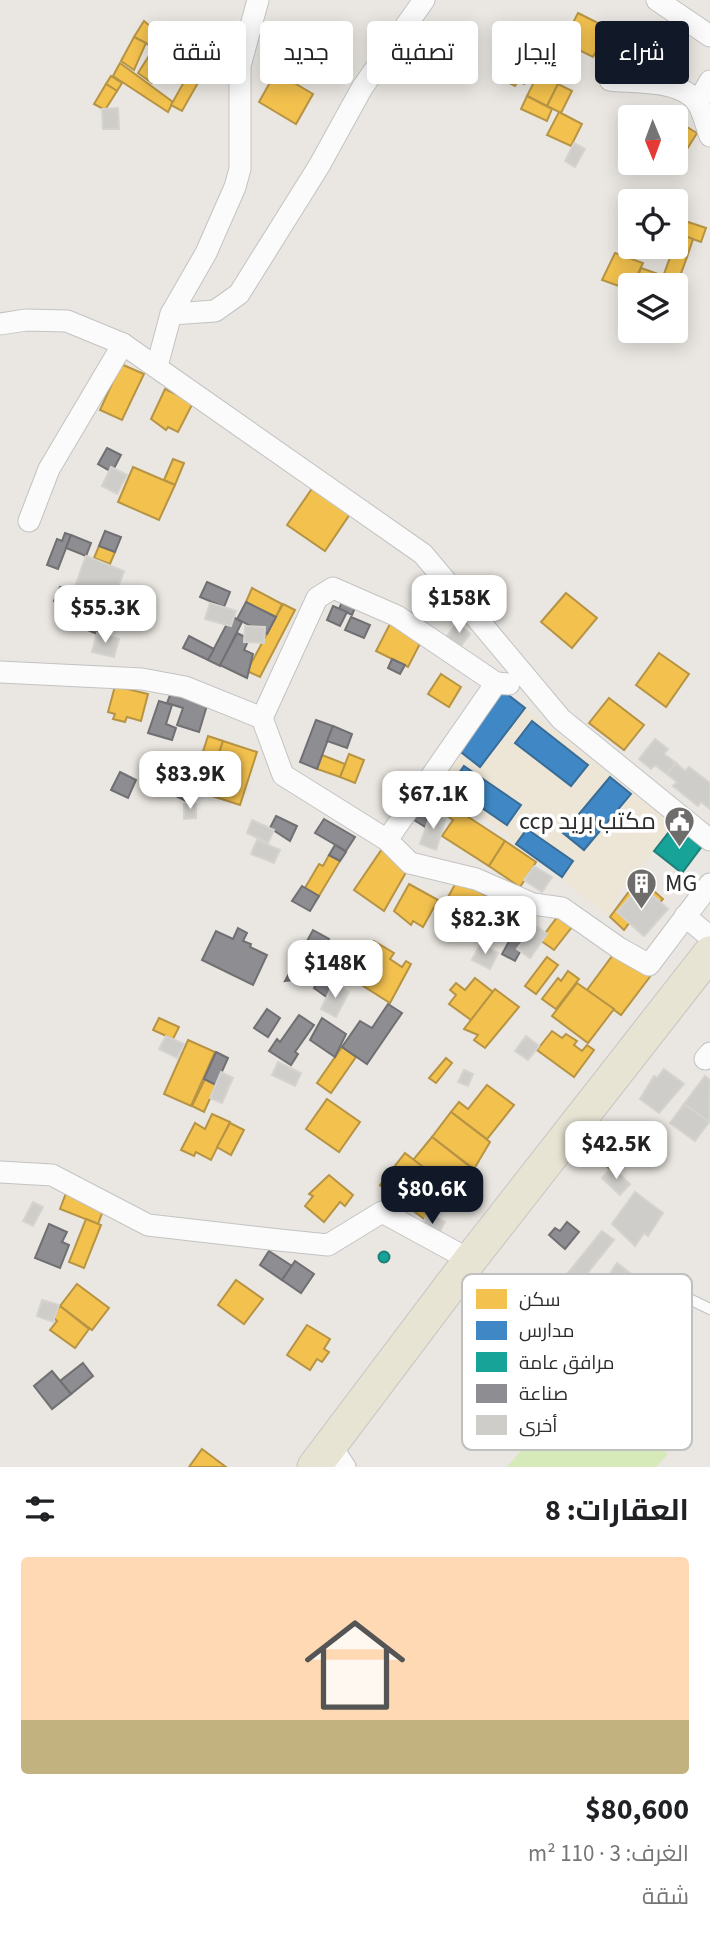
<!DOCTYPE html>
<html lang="ar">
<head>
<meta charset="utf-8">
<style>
	:root { --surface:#fff; --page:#f2f2f2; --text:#202124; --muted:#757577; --accent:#111827 }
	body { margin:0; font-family:"Source Sans 3",Cairo,sans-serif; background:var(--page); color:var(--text); direction:rtl; height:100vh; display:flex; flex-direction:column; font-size:26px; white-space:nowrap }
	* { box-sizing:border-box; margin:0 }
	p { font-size:23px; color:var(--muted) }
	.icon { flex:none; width:38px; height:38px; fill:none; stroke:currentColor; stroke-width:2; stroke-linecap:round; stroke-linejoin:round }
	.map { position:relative; height:1467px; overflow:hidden; direction:ltr }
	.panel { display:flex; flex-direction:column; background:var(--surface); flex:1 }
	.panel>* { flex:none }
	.banner { position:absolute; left:21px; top:21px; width:668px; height:63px; direction:rtl; display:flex; gap:14px }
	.needle { width:46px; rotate:179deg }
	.controls { position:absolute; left:618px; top:105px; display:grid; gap:14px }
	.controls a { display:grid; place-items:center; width:70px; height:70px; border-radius:7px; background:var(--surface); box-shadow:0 4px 18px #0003; font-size:35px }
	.price { position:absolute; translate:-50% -60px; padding:0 16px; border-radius:14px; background:#fff; color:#222; font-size:23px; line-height:46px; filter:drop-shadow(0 2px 4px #0008) }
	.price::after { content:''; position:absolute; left:50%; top:42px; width:21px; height:16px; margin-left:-10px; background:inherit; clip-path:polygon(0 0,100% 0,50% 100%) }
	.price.current { background:var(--accent); color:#fff }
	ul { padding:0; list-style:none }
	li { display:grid; align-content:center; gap:14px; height:371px; padding:0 21px }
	li span { display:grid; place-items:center; height:217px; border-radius:7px; color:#555 }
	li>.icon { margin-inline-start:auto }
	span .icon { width:126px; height:126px; fill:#fffc; stroke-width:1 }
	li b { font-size:30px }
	h2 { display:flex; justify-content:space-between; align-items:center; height:84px; padding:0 21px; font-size:30px }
	.chip { padding:0 24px; border-radius:7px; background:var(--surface); box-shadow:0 4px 18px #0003; font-size:24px; line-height:63px }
	.chip.current { background:var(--accent); color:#fff }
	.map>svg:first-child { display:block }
	.education { fill:#ede6d7 }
	.pitch { fill:#d5e9b9 }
	.homes { fill:#f2c14e; stroke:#b79444; stroke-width:2 }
	.schools { fill:#3f88c5; stroke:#396c97; stroke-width:2 }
	.public { fill:#17a398; stroke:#1d7f78; stroke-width:2 }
	.industry { fill:#8d8d92; stroke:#707073; stroke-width:2 }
	.building { fill:#cfcdc9; stroke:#d5d3ce; stroke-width:2 }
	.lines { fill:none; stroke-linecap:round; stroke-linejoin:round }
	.lane-casing { stroke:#c3c3c3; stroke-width:12 }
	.street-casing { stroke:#c3c3c3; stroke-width:23 }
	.primary-casing { stroke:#c6c4c2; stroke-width:35 }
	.lane { stroke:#fcfbfb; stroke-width:10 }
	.street { stroke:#fcfbfb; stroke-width:21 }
	.primary { stroke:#e7e4d4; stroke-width:33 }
	.labels { text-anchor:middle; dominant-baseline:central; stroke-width:7; stroke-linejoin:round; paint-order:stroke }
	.poi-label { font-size:24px; fill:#2c2c2c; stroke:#fff; text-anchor:end }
	.key { fill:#fff; stroke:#c0c0c0; stroke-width:2 }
	.key-label { font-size:19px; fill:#2c2c2c }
</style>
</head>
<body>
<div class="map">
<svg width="710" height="1467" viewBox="0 0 710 1467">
	<rect width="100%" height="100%" fill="#eae7e2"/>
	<polygon class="education" points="501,688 674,826 623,889 609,917 440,783"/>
	<polygon class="pitch" points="579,1383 601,1401 606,1395 661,1442 658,1446 668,1454 656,1467 507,1467"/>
	<g class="homes">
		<polygon points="578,13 608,28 600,51 597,50 593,57 563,42"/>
		<polygon points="144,21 171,44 165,54 134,37"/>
		<polygon points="134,37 146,43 134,70 121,61"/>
		<polygon points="171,44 196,61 189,74 165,54"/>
		<polygon points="154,48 170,58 152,83 138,73"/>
		<polygon points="513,56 532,65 524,84 518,81 515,86 501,79"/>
		<polygon points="120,63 173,102 168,112 113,76"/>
		<polygon points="193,66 203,74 182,111 171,105"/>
		<polygon points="276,72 313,94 296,124 259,102"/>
		<polygon points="538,74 558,84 547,106 527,96"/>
		<polygon points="111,76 122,83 117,91 106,84"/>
		<polygon points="106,84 117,91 105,110 94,104"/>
		<polygon points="558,84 572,91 561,113 547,106"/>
		<polygon points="527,96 552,109 547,121 521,109"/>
		<polygon points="559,112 582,124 571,146 547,135"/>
		<polygon points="677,121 697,133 684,154 676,150"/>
		<polygon points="676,218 706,228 701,242 676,233"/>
		<polygon points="679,234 693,239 687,257 672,252"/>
		<polygon points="645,247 658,247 655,257 643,251"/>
		<polygon points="672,252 687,257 676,287 660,285"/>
		<polygon points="615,253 643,263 630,290 602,280"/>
		<polygon points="641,268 664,276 660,285 635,285"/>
		<polygon points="121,364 144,374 122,420 100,410"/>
		<polygon points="165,389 184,398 196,397 178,432 168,427 166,430 151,419"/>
		<polygon points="173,459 184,463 175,485 164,480"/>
		<polygon points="133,467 175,485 159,520 118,502"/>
		<polygon points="313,487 352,511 325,551 287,525"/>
		<polygon points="99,546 115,552 110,564 94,558"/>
		<polygon points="252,588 282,604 276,617 246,602"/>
		<polygon points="566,593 597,618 572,648 541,622"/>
		<polygon points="283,604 295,610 260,677 247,671"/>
		<polygon points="392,620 424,636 408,667 376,651"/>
		<polygon points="659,653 689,674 666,707 636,685"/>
		<polygon points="441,674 461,687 449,707 428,694"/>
		<polygon points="115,686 148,694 141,721 127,717 125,722 113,719 115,714 108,712"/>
		<polygon points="609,698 644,725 624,750 589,723"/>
		<polygon points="208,736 223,741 206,794 191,789"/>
		<polygon points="223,741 257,752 240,805 206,794"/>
		<polygon points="349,754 364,760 355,783 340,777"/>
		<polygon points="322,755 345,764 340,777 317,769"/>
		<polygon points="170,773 182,779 177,789 165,783"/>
		<polygon points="450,805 505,841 489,866 442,836 453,820 444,814"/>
		<polygon points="505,841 536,862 520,887 489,866"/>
		<polygon points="382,849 409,867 384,911 354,890"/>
		<polygon points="329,855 340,861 319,896 305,888 319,864 323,866"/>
		<polygon points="639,878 663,899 637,928 630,922 624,930 610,917"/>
		<polygon points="458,879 488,897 472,924 465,920 462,924 442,908"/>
		<polygon points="409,884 438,900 423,927 413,921 411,925 394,911"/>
		<polygon points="558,916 572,927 554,950 540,940"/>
		<polygon points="374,941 394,953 390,959 402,967 406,961 411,964 390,1003 349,977 361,953 365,956"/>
		<polygon points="618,948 652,974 621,1015 587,990"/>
		<polygon points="547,957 558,965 536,994 525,986"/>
		<polygon points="568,971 579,979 556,1009 542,999 558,978 561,981"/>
		<polygon points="475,978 493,992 471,1020 449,1004 456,995 450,990 456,983 465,990"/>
		<polygon points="577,983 614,1009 588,1043 552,1016"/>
		<polygon points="495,989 519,1007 485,1048 474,1040 478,1035 464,1029"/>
		<polygon points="159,1018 179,1027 173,1039 153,1030"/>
		<polygon points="552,1031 562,1038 566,1034 577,1041 574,1045 582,1051 587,1045 594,1050 574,1077 537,1050"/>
		<polygon points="188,1040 215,1052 191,1106 164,1094"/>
		<polygon points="342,1047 356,1057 331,1093 317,1083"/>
		<polygon points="446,1058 452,1063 436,1083 429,1078"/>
		<polygon points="205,1079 216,1085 204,1112 192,1106"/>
		<polygon points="487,1085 514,1105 487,1139 451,1112 459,1102 468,1109"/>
		<polygon points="327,1099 360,1122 339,1152 306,1129"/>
		<polygon points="451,1112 490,1142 474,1169 432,1137"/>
		<polygon points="212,1114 230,1122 211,1160 196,1152 194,1156 181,1150 195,1123 205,1129"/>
		<polygon points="639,1122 649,1128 636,1145 614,1135 620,1126 631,1133"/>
		<polygon points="230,1123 244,1130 231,1155 217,1147"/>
		<polygon points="432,1137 469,1166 453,1190 413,1160"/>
		<polygon points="605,1147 614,1154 605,1165 597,1158"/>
		<polygon points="405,1153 453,1190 428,1222 380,1185"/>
		<polygon points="614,1154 625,1163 617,1174 605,1165"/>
		<polygon points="329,1175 353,1195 345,1206 340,1202 324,1222 305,1206 313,1196 309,1194"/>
		<polygon points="66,1193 104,1208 98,1224 60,1209"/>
		<polygon points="86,1219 101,1225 84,1268 69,1262"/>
		<polygon points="236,1280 263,1299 244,1324 218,1305"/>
		<polygon points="77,1284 109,1308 92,1330 60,1306"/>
		<polygon points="60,1306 89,1329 75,1348 50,1330 57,1321 52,1316"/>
		<polygon points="307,1325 330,1339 324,1349 329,1352 322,1362 317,1359 310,1370 287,1355"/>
		<polygon points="202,1449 226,1467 189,1467"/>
	</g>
	<g class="schools">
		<polygon points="502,690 525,708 480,767 457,749"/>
		<polygon points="532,721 588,765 571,786 515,743"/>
		<polygon points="464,766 521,805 507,825 450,786"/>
		<polygon points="610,777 631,794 584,850 563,833"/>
		<polygon points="527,829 573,861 562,877 516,844"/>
	</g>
	<g class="public">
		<polygon points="676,823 703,845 682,873 654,851"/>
		<circle cx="384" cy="1257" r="5.5"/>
	</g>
	<g class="industry">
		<polygon points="107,448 121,455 112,472 98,464"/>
		<polygon points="105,531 121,537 115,552 99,546"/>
		<polygon points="65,533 71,535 58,569 47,565 57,539 62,541"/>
		<polygon points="71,535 91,543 86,556 66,548"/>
		<polygon points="207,582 230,592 224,607 200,597"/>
		<polygon points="60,587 96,601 91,615 54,601"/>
		<polygon points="344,597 357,603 352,615 339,609"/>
		<polygon points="246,602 276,617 267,634 237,619"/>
		<polygon points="333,606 347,612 340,626 327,620"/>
		<polygon points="91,615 113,623 107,638 85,629"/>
		<polygon points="231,616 242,622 220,666 208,660"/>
		<polygon points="351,617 370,625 364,638 345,630"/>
		<polygon points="237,633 249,639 244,650 253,654 247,678 220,665"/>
		<polygon points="189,636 214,649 208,660 183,648"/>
		<polygon points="392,659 405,665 400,674 388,668"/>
		<polygon points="172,690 208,702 199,732 177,725 183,708 167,703"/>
		<polygon points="159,701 172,705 166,724 176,728 172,740 148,733"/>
		<polygon points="316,720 333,726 317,769 300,762"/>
		<polygon points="333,726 352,734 347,748 327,741"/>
		<polygon points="179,755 191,761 184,774 172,768"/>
		<polygon points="160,765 183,776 182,779 170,773 165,783 154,778"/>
		<polygon points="120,772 136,780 128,798 111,790"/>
		<polygon points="183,776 193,781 189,789 193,791 188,802 174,795"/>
		<polygon points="430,794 443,802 427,828 414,820"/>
		<polygon points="276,816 297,826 290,841 270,828"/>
		<polygon points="324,819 355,837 346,851 315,833"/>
		<polygon points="335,845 346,852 340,861 329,855"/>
		<polygon points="302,886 319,896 310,911 292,901"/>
		<polygon points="523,917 535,923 526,941 513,934"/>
		<polygon points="238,928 247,933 243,941 251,944 250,947 267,955 253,985 202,960 216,931 233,939"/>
		<polygon points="313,930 329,939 307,978 285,981"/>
		<polygon points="513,934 526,941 515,961 502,954"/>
		<polygon points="330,965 344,974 328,998 314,988"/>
		<polygon points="388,1004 402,1013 367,1064 342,1047 360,1021 372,1028"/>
		<polygon points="267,1009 280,1018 268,1037 254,1028"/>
		<polygon points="299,1015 314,1025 295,1052 298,1054 291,1065 269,1051 277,1039 280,1042"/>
		<polygon points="322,1018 346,1034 335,1057 310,1040"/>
		<polygon points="216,1052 228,1058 216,1085 204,1079"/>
		<polygon points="567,1222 579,1232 565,1249 549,1235 555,1228 560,1231"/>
		<polygon points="49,1224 67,1232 62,1242 69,1245 60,1268 35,1258"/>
		<polygon points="269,1251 292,1266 282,1280 260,1265"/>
		<polygon points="295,1261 314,1274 301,1293 282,1280"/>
		<polygon points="83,1363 93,1376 71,1394 60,1381"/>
		<polygon points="52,1371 71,1394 52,1409 34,1386"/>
	</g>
	<g class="building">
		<polygon points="118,108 119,129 103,129 102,109"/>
		<polygon points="574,143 585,149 575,167 565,161"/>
		<polygon points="111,467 127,475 117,494 102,486"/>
		<polygon points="86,556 124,571 111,606 73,592"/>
		<polygon points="210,603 236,611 231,626 205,619"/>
		<polygon points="453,605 464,616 456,625 444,613"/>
		<polygon points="457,623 470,634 460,647 447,636"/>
		<polygon points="245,626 265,627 264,643 244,642"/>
		<polygon points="97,633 119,639 114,657 92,652"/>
		<polygon points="655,739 668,749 664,754 676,763 667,774 655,765 651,769 639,759"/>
		<polygon points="676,763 685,771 689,767 710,783 710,809 701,802 698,806 673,786 677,782 667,774"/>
		<polygon points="184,804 196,804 196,818 184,819"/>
		<polygon points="431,813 446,818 436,850 420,844"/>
		<polygon points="252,820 274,830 268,843 247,833"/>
		<polygon points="257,840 280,850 274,863 251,854"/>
		<polygon points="534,866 552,877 542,892 524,880"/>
		<polygon points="641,885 668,909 644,936 617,912"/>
		<polygon points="535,925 547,934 530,958 517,949"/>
		<polygon points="480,944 498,953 490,969 472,960"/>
		<polygon points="333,984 349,992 336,1017 321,1009"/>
		<polygon points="166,1036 184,1044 177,1058 159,1049"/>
		<polygon points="526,1036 539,1046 528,1060 515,1051"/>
		<polygon points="278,1062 301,1073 295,1086 272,1075"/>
		<polygon points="664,1069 684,1084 659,1113 640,1099 654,1076 657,1078"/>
		<polygon points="464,1070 473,1074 468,1086 458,1082"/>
		<polygon points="221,1072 233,1078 222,1103 210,1098"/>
		<polygon points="705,1076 710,1080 709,1122 684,1104"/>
		<polygon points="684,1104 709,1122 695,1141 670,1123"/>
		<polygon points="612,1167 630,1184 620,1195 602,1178"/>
		<polygon points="635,1192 663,1213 648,1236 644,1233 635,1246 612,1224"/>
		<polygon points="33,1202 43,1207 33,1226 23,1221"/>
		<polygon points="428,1213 445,1222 436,1239 419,1230"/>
		<polygon points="602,1231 614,1240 537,1336 525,1326"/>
		<polygon points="617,1263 643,1283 622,1309 598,1291"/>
		<polygon points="42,1300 59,1305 53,1322 37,1316"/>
	</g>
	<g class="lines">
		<defs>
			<polyline id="lane" points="671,1290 710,1309"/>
			<g id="street">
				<polyline points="657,0 710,36"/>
				<path d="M610,80C635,83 684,79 698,104C704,114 706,126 710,136"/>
				<polyline points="698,102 710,81"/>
				<polyline points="171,314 206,253 235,187 240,169 240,66 258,0"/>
				<polyline points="0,324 26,320 67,321 123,344 423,554 561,719 710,840"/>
				<polyline points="157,366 171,314 215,311 239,294 319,166 362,88 424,0"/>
				<polyline points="29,521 49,469 123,344"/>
				<polyline points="0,672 142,679 185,687 262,718 283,775 387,840 410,863 476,879 533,904 562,908 619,948 649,965 710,884"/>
				<polyline points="262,718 317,598 333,588 397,616 496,683"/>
				<polyline points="387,840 496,683 509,684"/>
				<polyline points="685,916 710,937"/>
				<polyline points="705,1059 710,1053"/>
				<polyline points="0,1172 52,1175 148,1225 279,1240 328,1245 382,1212 470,1260"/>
				<polyline points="331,1446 345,1467"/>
			</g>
			<polyline id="primary" points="314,1467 470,1260 710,953"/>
		</defs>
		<use href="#lane" class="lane-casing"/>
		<use href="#street" class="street-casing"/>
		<use href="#primary" class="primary-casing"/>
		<use href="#lane" class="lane"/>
		<use href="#street" class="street"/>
		<use href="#primary" class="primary"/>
	</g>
	<defs>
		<symbol id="civic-pin" viewBox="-11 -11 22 30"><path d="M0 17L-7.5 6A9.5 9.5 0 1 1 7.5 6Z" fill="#6e6d6c" stroke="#fff"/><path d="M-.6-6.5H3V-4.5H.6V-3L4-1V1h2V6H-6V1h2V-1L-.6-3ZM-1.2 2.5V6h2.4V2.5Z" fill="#fff"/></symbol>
		<symbol id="building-pin" viewBox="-11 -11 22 30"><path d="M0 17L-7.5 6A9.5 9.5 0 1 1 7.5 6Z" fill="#6e6d6c" stroke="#fff"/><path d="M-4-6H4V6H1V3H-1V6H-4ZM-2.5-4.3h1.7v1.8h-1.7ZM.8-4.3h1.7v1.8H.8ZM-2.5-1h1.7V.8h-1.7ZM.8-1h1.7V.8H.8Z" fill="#fff"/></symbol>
	</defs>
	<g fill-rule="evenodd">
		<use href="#civic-pin" x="662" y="804" width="35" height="47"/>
		<use href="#building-pin" x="624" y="866" width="35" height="47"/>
	</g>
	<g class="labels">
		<g class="poi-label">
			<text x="656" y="821">ccp مكتب بريد</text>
			<text x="665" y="883" text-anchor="start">MG</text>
		</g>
	</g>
	<rect x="462" y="1274" width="230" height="176" rx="10" class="key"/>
	<rect x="476" y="1289" width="31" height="20" fill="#f2c14e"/>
	<rect x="476" y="1321" width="31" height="19" fill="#3f88c5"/>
	<rect x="476" y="1352" width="31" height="20" fill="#17a398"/>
	<rect x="476" y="1384" width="31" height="19" fill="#8d8d92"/>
	<rect x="476" y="1415" width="31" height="20" fill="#cfcdc9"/>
	<g class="key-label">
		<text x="519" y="1306">سكن</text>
		<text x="519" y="1337">مدارس</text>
		<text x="519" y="1369">مرافق عامة</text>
		<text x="519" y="1400">صناعة</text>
		<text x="519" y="1432">أخرى</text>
	</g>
</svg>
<div class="controls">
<a><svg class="needle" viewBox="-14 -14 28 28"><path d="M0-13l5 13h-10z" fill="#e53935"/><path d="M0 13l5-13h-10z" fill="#757577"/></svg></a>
<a><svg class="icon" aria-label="locate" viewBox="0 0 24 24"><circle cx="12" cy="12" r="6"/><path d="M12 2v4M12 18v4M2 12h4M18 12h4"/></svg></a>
<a><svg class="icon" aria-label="layers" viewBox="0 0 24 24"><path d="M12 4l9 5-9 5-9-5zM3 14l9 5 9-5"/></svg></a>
</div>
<b class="price" style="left:459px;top:635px">$158K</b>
<b class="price" style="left:105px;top:645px">$55.3K</b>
<b class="price" style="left:190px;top:811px">$83.9K</b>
<b class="price" style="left:433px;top:831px">$67.1K</b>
<b class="price" style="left:485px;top:956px">$82.3K</b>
<b class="price" style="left:335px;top:1000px">$148K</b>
<b class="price" style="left:616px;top:1181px">$42.5K</b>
<b class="price current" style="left:432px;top:1226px">$80.6K</b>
<div class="banner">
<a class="chip current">شراء</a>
<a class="chip">إيجار</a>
<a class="chip">تصفية</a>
<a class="chip">جديد</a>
<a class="chip">شقة</a>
</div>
</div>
<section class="panel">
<h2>العقارات: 8<svg class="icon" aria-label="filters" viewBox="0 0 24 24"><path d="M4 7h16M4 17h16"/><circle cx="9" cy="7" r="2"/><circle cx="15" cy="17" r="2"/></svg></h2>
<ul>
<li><span style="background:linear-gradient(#ffd9b3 75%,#c2b280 0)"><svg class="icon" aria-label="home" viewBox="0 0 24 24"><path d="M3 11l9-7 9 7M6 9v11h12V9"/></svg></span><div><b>$80,600</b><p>الغرف: 3 · 110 m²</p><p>شقة</p></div></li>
</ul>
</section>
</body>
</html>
